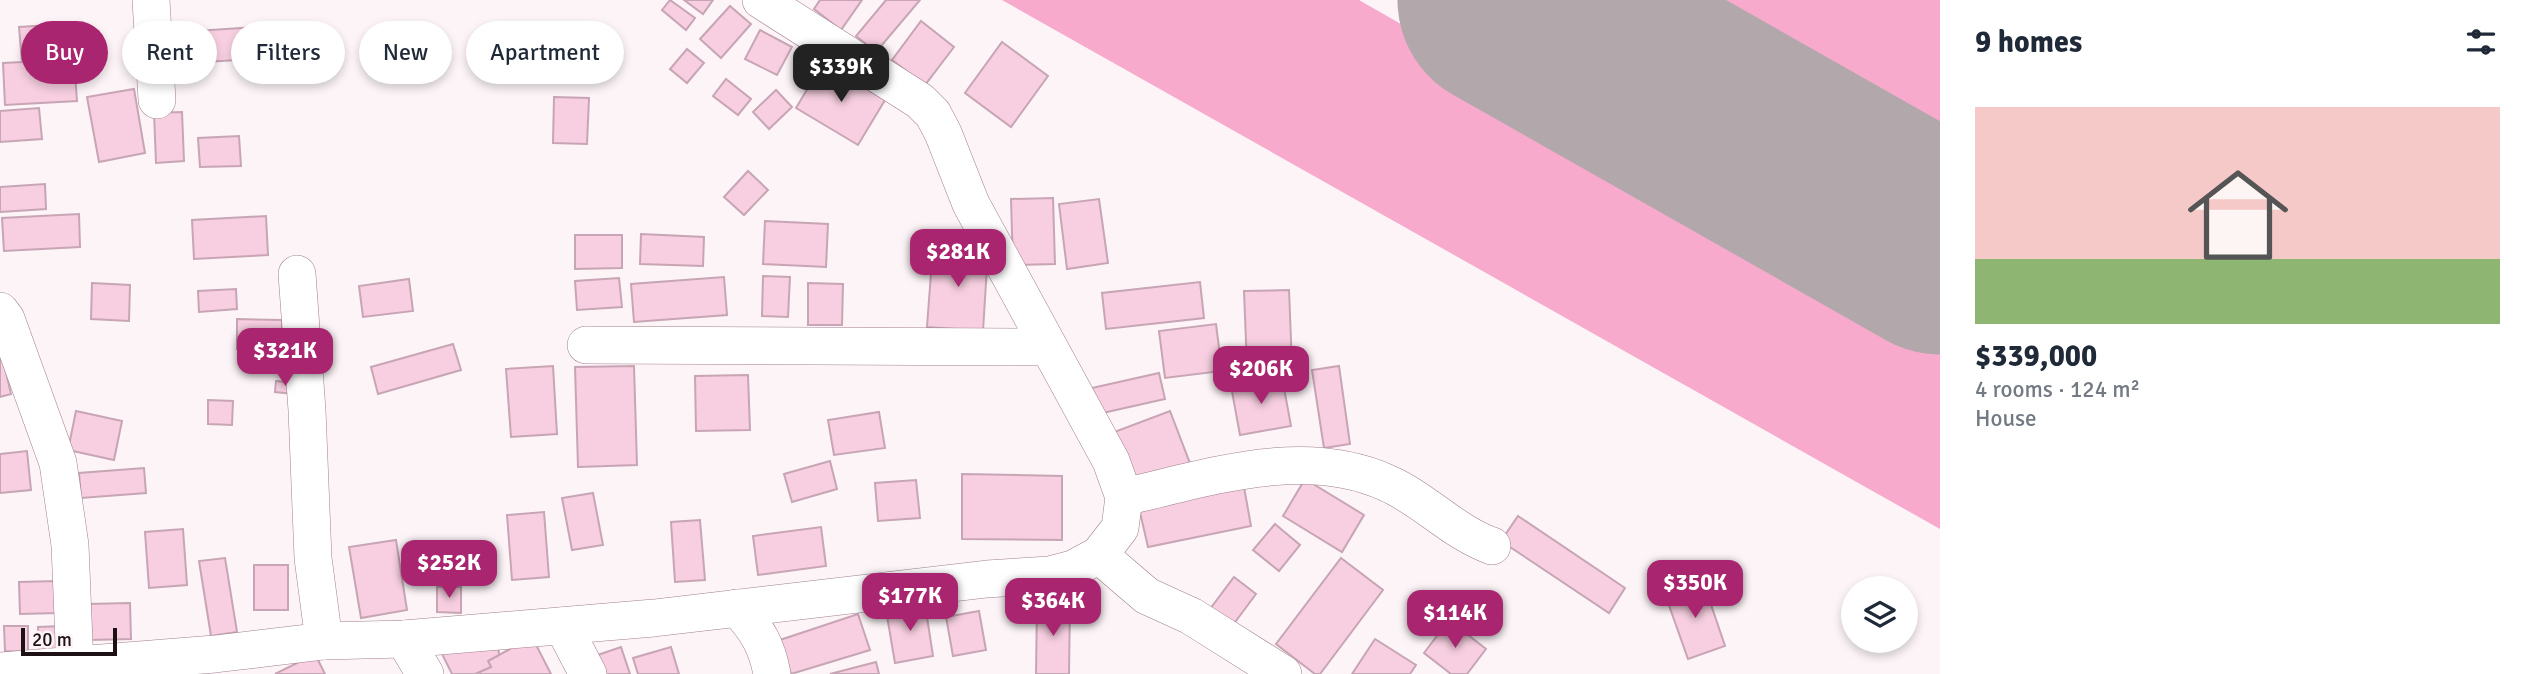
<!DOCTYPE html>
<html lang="en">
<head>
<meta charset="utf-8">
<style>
	:root { --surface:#fff; --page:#f2f2f3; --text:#1f2937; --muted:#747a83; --accent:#a9256f }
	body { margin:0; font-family:Signika,sans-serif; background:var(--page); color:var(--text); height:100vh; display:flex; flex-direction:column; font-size:26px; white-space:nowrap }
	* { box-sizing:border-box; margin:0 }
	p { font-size:23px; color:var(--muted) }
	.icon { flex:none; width:38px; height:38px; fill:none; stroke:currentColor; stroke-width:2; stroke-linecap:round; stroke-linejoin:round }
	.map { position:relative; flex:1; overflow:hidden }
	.details { display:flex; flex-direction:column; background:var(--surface); width:595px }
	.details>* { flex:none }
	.hud { position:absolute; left:21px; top:21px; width:665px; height:63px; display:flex; gap:14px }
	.tools { position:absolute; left:1841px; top:576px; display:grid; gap:14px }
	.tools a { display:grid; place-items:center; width:77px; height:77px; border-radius:50%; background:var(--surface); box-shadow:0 4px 10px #0003; font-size:35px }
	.scale { position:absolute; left:21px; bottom:18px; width:96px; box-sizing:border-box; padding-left:7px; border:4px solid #1d1116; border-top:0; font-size:19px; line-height:24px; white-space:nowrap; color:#1d1116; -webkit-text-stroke:5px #fcf4f7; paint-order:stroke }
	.price { position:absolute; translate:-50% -60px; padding:0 16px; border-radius:14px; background:var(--accent); color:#fff; font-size:23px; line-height:46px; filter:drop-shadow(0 2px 4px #0008) }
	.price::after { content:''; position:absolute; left:50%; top:42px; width:21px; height:16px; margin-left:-10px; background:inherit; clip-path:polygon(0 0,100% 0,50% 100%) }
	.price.current { background:#222; color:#fff }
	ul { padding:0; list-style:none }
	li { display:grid; align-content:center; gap:14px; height:371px; padding:0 35px }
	li span { display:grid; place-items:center; height:217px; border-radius:0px; color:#555 }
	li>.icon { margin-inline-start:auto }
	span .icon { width:126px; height:126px; fill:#fffc; stroke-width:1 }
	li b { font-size:30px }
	h2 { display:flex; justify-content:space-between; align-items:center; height:84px; padding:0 35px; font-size:30px }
	.tag { padding:0 24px; border-radius:32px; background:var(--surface); box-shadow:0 4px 10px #0003; font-size:24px; line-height:63px }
	.tag.current { background:var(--accent); color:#fff }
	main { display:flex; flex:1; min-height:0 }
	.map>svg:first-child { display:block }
	.green { fill:#f7aacc }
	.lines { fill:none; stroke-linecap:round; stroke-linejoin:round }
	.runway { stroke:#b2a8ac; stroke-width:217 }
	.building { fill:#f7cfe0; stroke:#c8a5b4; stroke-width:2 }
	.street-casing { stroke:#a1808e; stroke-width:38 }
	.street { stroke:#fff; stroke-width:37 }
</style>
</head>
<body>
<main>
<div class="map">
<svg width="1940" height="674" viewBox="0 0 1940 674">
	<rect width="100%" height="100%" fill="#fcf4f7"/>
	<g class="green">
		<polygon points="1002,0 1359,0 1940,333 1940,529"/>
		<polygon points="1644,0 1940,0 1940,166 1643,0"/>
	</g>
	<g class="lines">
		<polyline class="runway" points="1506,0 1940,246"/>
	</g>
	<g class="building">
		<polygon points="670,0 695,18 686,30 662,10"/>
		<polygon points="684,0 713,0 703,14"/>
		<polygon points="820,0 862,0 841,30 814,9"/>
		<polygon points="886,0 920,0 876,52 856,36"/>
		<polygon points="730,6 751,24 721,58 700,39"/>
		<polygon points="921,21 954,47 925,85 892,60"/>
		<polygon points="50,25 51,35 72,34 77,101 5,105 3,63 22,62 19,27"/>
		<polygon points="288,25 290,57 169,64 166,33"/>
		<polygon points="760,30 792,47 777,75 745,59"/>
		<polygon points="1002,42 1048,76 1011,127 965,93"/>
		<polygon points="687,49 704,63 687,83 670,69"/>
		<polygon points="562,60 587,63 585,82 560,79"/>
		<polygon points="823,63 885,100 858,145 796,108"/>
		<polygon points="726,79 751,99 738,115 713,96"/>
		<polygon points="134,89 145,153 99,162 87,97"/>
		<polygon points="776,90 792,107 769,129 753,112"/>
		<polygon points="554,97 589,98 587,144 553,143"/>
		<polygon points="39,108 42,139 0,142 0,111"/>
		<polygon points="182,112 184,161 156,163 154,113"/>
		<polygon points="239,136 241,166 200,167 198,138"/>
		<polygon points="748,171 768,190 744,215 724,197"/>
		<polygon points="45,184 46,209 0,212 0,187"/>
		<polygon points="1053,198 1055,264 1013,265 1011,199"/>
		<polygon points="1099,199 1108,263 1067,269 1059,204"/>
		<polygon points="79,214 80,247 4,251 2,218"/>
		<polygon points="266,216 268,255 194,259 192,220"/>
		<polygon points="765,221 828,224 826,267 763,264"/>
		<polygon points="641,234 704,237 703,266 640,264"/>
		<polygon points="575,235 622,235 622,268 575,269"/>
		<polygon points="933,246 988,250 983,331 927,327"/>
		<polygon points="763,276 790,277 788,317 762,316"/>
		<polygon points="724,277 727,315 634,322 631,284"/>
		<polygon points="619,278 622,307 577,310 575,281"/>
		<polygon points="409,279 413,311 363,317 359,286"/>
		<polygon points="1200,282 1204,318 1106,329 1102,293"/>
		<polygon points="92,283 130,285 129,321 91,319"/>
		<polygon points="808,283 843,284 842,325 808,325"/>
		<polygon points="236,289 237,309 199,312 198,291"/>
		<polygon points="1289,290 1292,365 1247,367 1244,291"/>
		<polygon points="237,319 282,320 282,350 237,349"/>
		<polygon points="1216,324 1222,371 1165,378 1159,331"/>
		<polygon points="453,344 461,370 378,394 371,367"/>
		<polygon points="3,359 11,394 0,397 0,360"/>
		<polygon points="553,366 557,434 511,437 506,369"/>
		<polygon points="634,366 637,465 578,467 575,367"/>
		<polygon points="1339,366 1350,444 1324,448 1312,370"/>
		<polygon points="1159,373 1165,399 1098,414 1092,388"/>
		<polygon points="748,375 750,430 696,431 695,376"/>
		<polygon points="1282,377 1291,426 1240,435 1231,386"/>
		<polygon points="276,381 294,383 294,394 275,392"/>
		<polygon points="208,400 233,401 232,425 208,424"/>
		<polygon points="76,411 122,421 114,460 68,450"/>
		<polygon points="1170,411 1191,466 1131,489 1109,434"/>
		<polygon points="879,412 885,448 834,455 828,420"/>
		<polygon points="27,451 31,490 0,493 0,454"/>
		<polygon points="830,461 837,489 792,502 784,474"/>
		<polygon points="144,468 146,493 81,498 79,473"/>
		<polygon points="962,474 1062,476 1062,540 962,539"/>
		<polygon points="1305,479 1364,515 1342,552 1283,516"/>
		<polygon points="916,480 920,518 878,521 875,483"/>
		<polygon points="1244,487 1251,526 1148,547 1139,508"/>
		<polygon points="593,493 603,545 572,550 562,498"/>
		<polygon points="544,512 549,577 512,580 507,515"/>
		<polygon points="1518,516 1625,588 1609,613 1501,541"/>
		<polygon points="700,520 705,580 675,582 671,522"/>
		<polygon points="1275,524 1300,545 1279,571 1253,550"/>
		<polygon points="821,527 826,566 758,575 753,536"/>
		<polygon points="183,529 187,585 149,588 145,532"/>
		<polygon points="396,540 407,610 361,618 349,547"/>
		<polygon points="225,558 237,632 211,636 199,561"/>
		<polygon points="1341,558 1383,590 1320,674 1315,674 1276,644"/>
		<rect x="254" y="565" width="34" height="45"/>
		<polygon points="1234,577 1256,594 1230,629 1207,613"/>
		<polygon points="57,581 58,613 20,614 19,582"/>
		<polygon points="1703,581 1725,646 1688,659 1665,594"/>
		<polygon points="437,587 461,587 461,613 437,612"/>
		<polygon points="130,603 131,639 89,640 87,604"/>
		<polygon points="1037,603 1070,603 1069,674 1036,674"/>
		<polygon points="925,604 933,656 895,663 886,610"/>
		<polygon points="979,611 986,650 953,656 946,617"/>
		<polygon points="858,614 870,650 791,674 780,640"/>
		<polygon points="1449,620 1486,649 1467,674 1451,674 1424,653"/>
		<polygon points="4,626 28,626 28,652 5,651"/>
		<polygon points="61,626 62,651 39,652 38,627"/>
		<polygon points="532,637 551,674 475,674 491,667 488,661"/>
		<polygon points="1375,639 1416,665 1410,674 1352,674"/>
		<polygon points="498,643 499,655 488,661 491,667 475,674 452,674 437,644"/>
		<polygon points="621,647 630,674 597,674 592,657"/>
		<polygon points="671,647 679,674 638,674 633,658"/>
		<polygon points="315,654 325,674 275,674"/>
		<polygon points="876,662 879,674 830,674"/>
	</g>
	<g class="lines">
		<defs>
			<g id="street">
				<polyline points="151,0 157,100"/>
				<polyline points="297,274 307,410 313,558 324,641"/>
				<polyline points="0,311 6,319 58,463 70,545 75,666"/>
				<polyline points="586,345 1046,347"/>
				<path d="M1124,497C1209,478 1303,445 1387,483C1424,499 1453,532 1492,546"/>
				<polyline points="1099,555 1147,596 1191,616 1283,674"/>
				<path d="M737,608C757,629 767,646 772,674"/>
				<polyline points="563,626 588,674"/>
				<polyline points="404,639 425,674"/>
				<polyline points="0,671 215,654 324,641 404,639 654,618 987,579 1050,575 1073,569 1099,555 1120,528 1124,497 1111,461 971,204 943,133 933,114 920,101 761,0"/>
			</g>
		</defs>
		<use href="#street" class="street-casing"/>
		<use href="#street" class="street"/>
	</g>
</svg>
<div class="tools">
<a><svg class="icon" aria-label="layers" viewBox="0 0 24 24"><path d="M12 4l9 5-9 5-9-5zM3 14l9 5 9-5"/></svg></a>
</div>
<div class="scale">20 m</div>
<b class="price current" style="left:841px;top:104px">$339K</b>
<b class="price" style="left:958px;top:289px">$281K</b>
<b class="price" style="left:285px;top:388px">$321K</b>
<b class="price" style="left:1261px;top:406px">$206K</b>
<b class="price" style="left:449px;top:600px">$252K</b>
<b class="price" style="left:1695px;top:620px">$350K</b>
<b class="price" style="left:910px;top:633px">$177K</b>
<b class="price" style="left:1053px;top:638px">$364K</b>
<b class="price" style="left:1455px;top:650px">$114K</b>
<div class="hud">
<a class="tag current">Buy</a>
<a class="tag">Rent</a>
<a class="tag">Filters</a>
<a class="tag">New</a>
<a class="tag">Apartment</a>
</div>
</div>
<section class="details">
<h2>9 homes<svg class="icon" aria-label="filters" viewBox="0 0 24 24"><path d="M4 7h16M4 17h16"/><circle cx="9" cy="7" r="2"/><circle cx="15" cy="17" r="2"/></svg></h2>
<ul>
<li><span style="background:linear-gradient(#f6c9c9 70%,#8fb573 0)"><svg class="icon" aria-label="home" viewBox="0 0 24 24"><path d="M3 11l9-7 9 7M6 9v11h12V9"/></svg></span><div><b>$339,000</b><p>4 rooms · 124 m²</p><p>House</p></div></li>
</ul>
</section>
</main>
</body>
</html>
